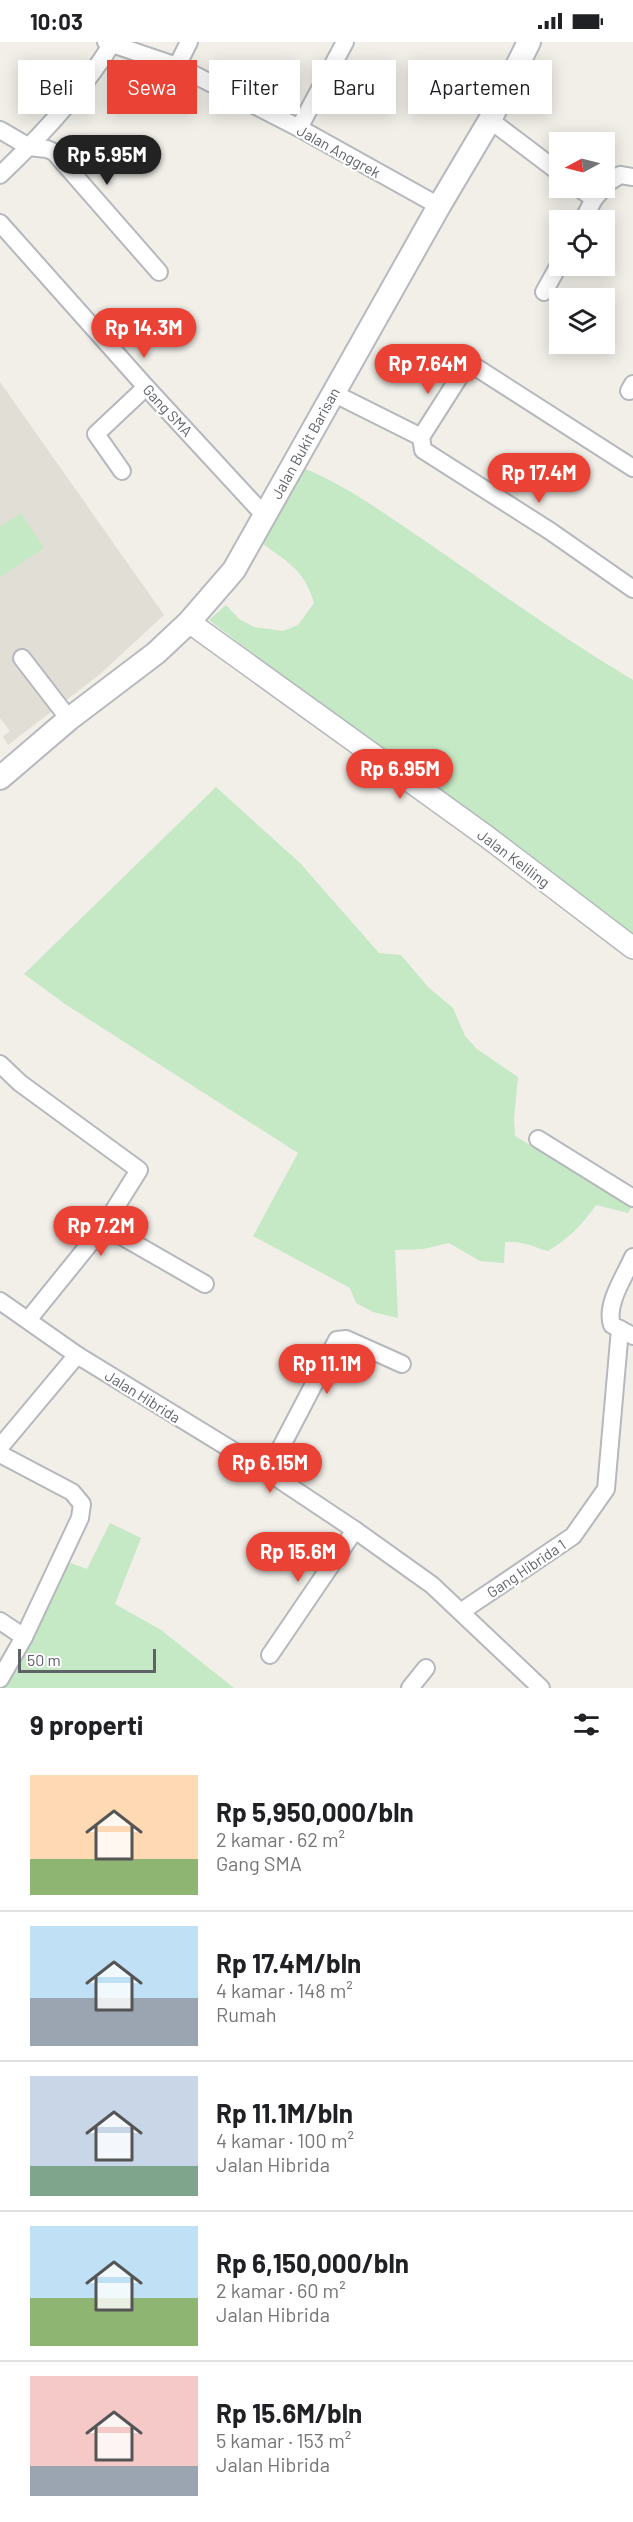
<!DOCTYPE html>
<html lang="id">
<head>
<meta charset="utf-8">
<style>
	:root { --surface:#fff; --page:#f6f6f6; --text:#202124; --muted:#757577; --line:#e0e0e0; --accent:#ea4335 }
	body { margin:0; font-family:Barlow,sans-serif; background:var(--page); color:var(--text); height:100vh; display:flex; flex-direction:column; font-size:22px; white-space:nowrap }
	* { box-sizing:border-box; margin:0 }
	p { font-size:20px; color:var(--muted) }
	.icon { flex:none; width:33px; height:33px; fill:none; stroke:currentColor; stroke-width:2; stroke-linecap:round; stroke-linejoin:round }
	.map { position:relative; height:1646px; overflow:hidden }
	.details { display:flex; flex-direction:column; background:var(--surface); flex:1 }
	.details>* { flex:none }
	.guide { position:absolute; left:18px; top:18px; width:597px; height:54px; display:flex; gap:12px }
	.needle { width:39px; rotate:263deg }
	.tools { position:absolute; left:549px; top:90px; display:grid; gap:12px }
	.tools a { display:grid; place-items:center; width:66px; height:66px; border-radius:0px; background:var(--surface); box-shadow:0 3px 15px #0003; font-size:30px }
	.scale { position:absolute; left:18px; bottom:15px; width:138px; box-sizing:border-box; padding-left:6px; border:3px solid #5f6368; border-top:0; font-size:16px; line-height:21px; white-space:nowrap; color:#5f6368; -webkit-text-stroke:4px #fff; paint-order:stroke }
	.price { position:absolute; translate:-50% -51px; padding:0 14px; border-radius:21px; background:var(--accent); color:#fff; font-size:20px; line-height:39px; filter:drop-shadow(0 2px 3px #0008) }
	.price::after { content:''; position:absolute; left:50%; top:36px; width:18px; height:14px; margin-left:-9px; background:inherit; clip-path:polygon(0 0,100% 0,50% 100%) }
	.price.selected { background:#222; color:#fff }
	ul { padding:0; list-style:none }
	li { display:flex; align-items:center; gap:18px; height:150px; padding:0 30px }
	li+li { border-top:2px solid var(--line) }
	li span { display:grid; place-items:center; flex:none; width:168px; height:120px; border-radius:0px; color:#555 }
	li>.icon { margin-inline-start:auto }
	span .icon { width:72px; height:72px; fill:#fffc; stroke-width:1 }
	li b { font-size:26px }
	h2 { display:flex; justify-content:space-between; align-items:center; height:72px; padding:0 30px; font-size:26px }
	.tag { padding:0 21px; border-radius:0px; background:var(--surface); box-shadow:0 3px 15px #0003; font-size:21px; line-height:54px }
	.tag.selected { background:var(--accent); color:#fff }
	.status { display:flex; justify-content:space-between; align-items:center; height:42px; padding:0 30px; background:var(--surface); direction:ltr }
	.status svg { height:16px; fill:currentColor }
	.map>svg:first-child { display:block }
	.education { fill:#e1ded6 }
	.green { fill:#c5e8c5 }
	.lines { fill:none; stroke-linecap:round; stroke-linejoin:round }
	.minor-casing { stroke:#b5b8bc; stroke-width:20 }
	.tertiary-casing { stroke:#b5b8bc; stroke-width:24 }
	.secondary-casing { stroke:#b6babf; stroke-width:26 }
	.minor { stroke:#fff; stroke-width:16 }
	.tertiary { stroke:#fff; stroke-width:21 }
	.secondary { stroke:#fff; stroke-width:22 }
	.labels { text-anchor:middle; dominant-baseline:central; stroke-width:4.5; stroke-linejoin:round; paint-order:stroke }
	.street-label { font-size:15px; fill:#5f6368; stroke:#fff }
</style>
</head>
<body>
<div class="status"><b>10:03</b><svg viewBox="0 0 49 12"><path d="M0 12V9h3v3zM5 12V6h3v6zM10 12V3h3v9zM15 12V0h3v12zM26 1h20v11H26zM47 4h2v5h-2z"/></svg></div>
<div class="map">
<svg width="633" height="1646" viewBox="0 0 633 1646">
	<rect width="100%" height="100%" fill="#f1efe8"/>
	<polygon class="education" points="0,340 164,573 100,632 8,703 3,695 10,689 0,676"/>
	<g class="green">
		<path d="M303,426C348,444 388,474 428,501C495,547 562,596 633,638V901L209,578L226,563L239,577L254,585L283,589L298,583L314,561C305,529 288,520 263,502Z"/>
		<polygon points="21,471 44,506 0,535 0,485"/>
		<path d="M216,745L300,821L379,911L401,913L428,945L453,966L465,994L477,1007L518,1035L514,1077L515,1094L596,1142L631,1166L628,1171L596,1163C583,1182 568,1197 548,1209C534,1205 520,1198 505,1200L504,1221L480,1219L449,1201L423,1207L395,1208L398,1276L373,1270L356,1261L350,1246L253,1194L298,1111L65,962L24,932Z"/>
		<polygon points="110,1481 141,1496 115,1562 161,1588 234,1646 2,1646 68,1520 87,1527"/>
	</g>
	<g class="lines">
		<defs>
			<g id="minor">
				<polyline points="106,0 177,24 299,86 439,164"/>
				<polyline points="177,24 189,0"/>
				<polyline points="490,78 560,131"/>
				<polyline points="299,86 345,0"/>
				<polyline points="0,88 29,105 47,107 54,110 159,230"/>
				<path d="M0,133C42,93 83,49 113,0"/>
				<polyline points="579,146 594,157 609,140 620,133 633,135"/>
				<polyline points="583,178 594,157"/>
				<polyline points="0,181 146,345 265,474"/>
				<polyline points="544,250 560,221"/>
				<polyline points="629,349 633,342"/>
				<polyline points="333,351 421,395"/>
				<polyline points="633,426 474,324 465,326 421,395 423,408 550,489 633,547"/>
				<polyline points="122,429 96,392 146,345"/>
				<polyline points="22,616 69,677"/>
				<polyline points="0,1022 20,1041 139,1128 104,1184 28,1278"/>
				<polyline points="538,1097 633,1156"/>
				<polyline points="104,1184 205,1242"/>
				<path d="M633,1215C625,1234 605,1262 612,1283L633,1294"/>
				<polyline points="0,1259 77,1313 268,1430 355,1488 432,1543 541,1646"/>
				<polyline points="0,1405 77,1313"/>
				<polyline points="0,1412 72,1450 82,1462 80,1476 24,1595 0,1637"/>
				<polyline points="268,1430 337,1298 346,1297 402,1322"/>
				<polyline points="462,1569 573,1494 606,1447 620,1287"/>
				<polyline points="0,1579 24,1595"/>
				<polyline points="270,1613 355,1488"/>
				<polyline points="410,1646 426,1626"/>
			</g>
			<polyline id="tertiary" points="189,580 486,794 633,906"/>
			<polyline id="secondary" points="0,736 69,677 156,611 189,580 234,528 439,164 490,78 529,0"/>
		</defs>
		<use href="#minor" class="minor-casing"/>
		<use href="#tertiary" class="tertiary-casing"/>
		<use href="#secondary" class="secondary-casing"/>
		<use href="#minor" class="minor"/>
		<use href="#tertiary" class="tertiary"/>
		<use href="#secondary" class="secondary"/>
	</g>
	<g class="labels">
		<g class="street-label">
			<text transform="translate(339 109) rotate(29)">Jalan Anggrek</text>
			<text transform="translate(168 368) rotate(47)">Gang SMA</text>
			<text transform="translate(305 401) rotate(-61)">Jalan Bukit Barisan</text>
			<text transform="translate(514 816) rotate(37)">Jalan Keliling</text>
			<text transform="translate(143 1354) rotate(32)">Jalan Hibrida</text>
			<text transform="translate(526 1526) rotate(-34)">Gang Hibrida 1</text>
		</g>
	</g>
</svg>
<div class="tools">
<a><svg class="needle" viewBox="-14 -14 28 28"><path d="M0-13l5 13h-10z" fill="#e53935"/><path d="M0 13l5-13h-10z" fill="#757577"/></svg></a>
<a><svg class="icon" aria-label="locate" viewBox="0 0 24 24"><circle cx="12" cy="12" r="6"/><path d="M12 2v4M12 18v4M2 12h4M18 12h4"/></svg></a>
<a><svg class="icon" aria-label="layers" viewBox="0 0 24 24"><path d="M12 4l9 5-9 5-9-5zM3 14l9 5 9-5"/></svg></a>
</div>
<div class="scale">50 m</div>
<b class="price selected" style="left:107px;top:144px">Rp 5.95M</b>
<b class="price" style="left:144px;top:317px">Rp 14.3M</b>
<b class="price" style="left:428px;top:353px">Rp 7.64M</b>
<b class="price" style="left:539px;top:462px">Rp 17.4M</b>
<b class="price" style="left:400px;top:758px">Rp 6.95M</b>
<b class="price" style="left:101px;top:1215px">Rp 7.2M</b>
<b class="price" style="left:327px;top:1353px">Rp 11.1M</b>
<b class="price" style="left:270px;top:1452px">Rp 6.15M</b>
<b class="price" style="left:298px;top:1541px">Rp 15.6M</b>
<div class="guide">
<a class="tag">Beli</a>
<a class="tag selected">Sewa</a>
<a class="tag">Filter</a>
<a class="tag">Baru</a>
<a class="tag">Apartemen</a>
</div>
</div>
<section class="details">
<h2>9 properti<svg class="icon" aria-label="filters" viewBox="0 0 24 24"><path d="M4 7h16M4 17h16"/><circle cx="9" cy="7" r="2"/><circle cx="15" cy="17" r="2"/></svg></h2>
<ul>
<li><span style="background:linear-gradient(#ffd9b3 70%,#8fb573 0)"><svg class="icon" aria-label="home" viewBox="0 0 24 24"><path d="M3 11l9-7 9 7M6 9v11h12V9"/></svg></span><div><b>Rp 5,950,000/bln</b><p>2 kamar · 62 m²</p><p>Gang SMA</p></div></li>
<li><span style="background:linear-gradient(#bfe0f5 60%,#9aa5b1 0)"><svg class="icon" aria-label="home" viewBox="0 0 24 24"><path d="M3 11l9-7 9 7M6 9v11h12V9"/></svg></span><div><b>Rp 17.4M/bln</b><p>4 kamar · 148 m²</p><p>Rumah</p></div></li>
<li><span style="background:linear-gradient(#c9d6e8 75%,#7fa58c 0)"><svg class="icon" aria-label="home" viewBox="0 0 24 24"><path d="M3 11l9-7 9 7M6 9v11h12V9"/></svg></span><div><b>Rp 11.1M/bln</b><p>4 kamar · 100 m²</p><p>Jalan Hibrida</p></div></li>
<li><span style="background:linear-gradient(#bfe0f5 60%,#8fb573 0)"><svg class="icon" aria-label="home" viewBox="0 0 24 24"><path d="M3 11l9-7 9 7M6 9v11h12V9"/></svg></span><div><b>Rp 6,150,000/bln</b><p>2 kamar · 60 m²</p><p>Jalan Hibrida</p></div></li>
<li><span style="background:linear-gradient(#f6c9c9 75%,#9aa5b1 0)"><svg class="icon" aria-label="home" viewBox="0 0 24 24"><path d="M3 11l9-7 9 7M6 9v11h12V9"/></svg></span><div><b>Rp 15.6M/bln</b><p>5 kamar · 153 m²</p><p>Jalan Hibrida</p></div></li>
</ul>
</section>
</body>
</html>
